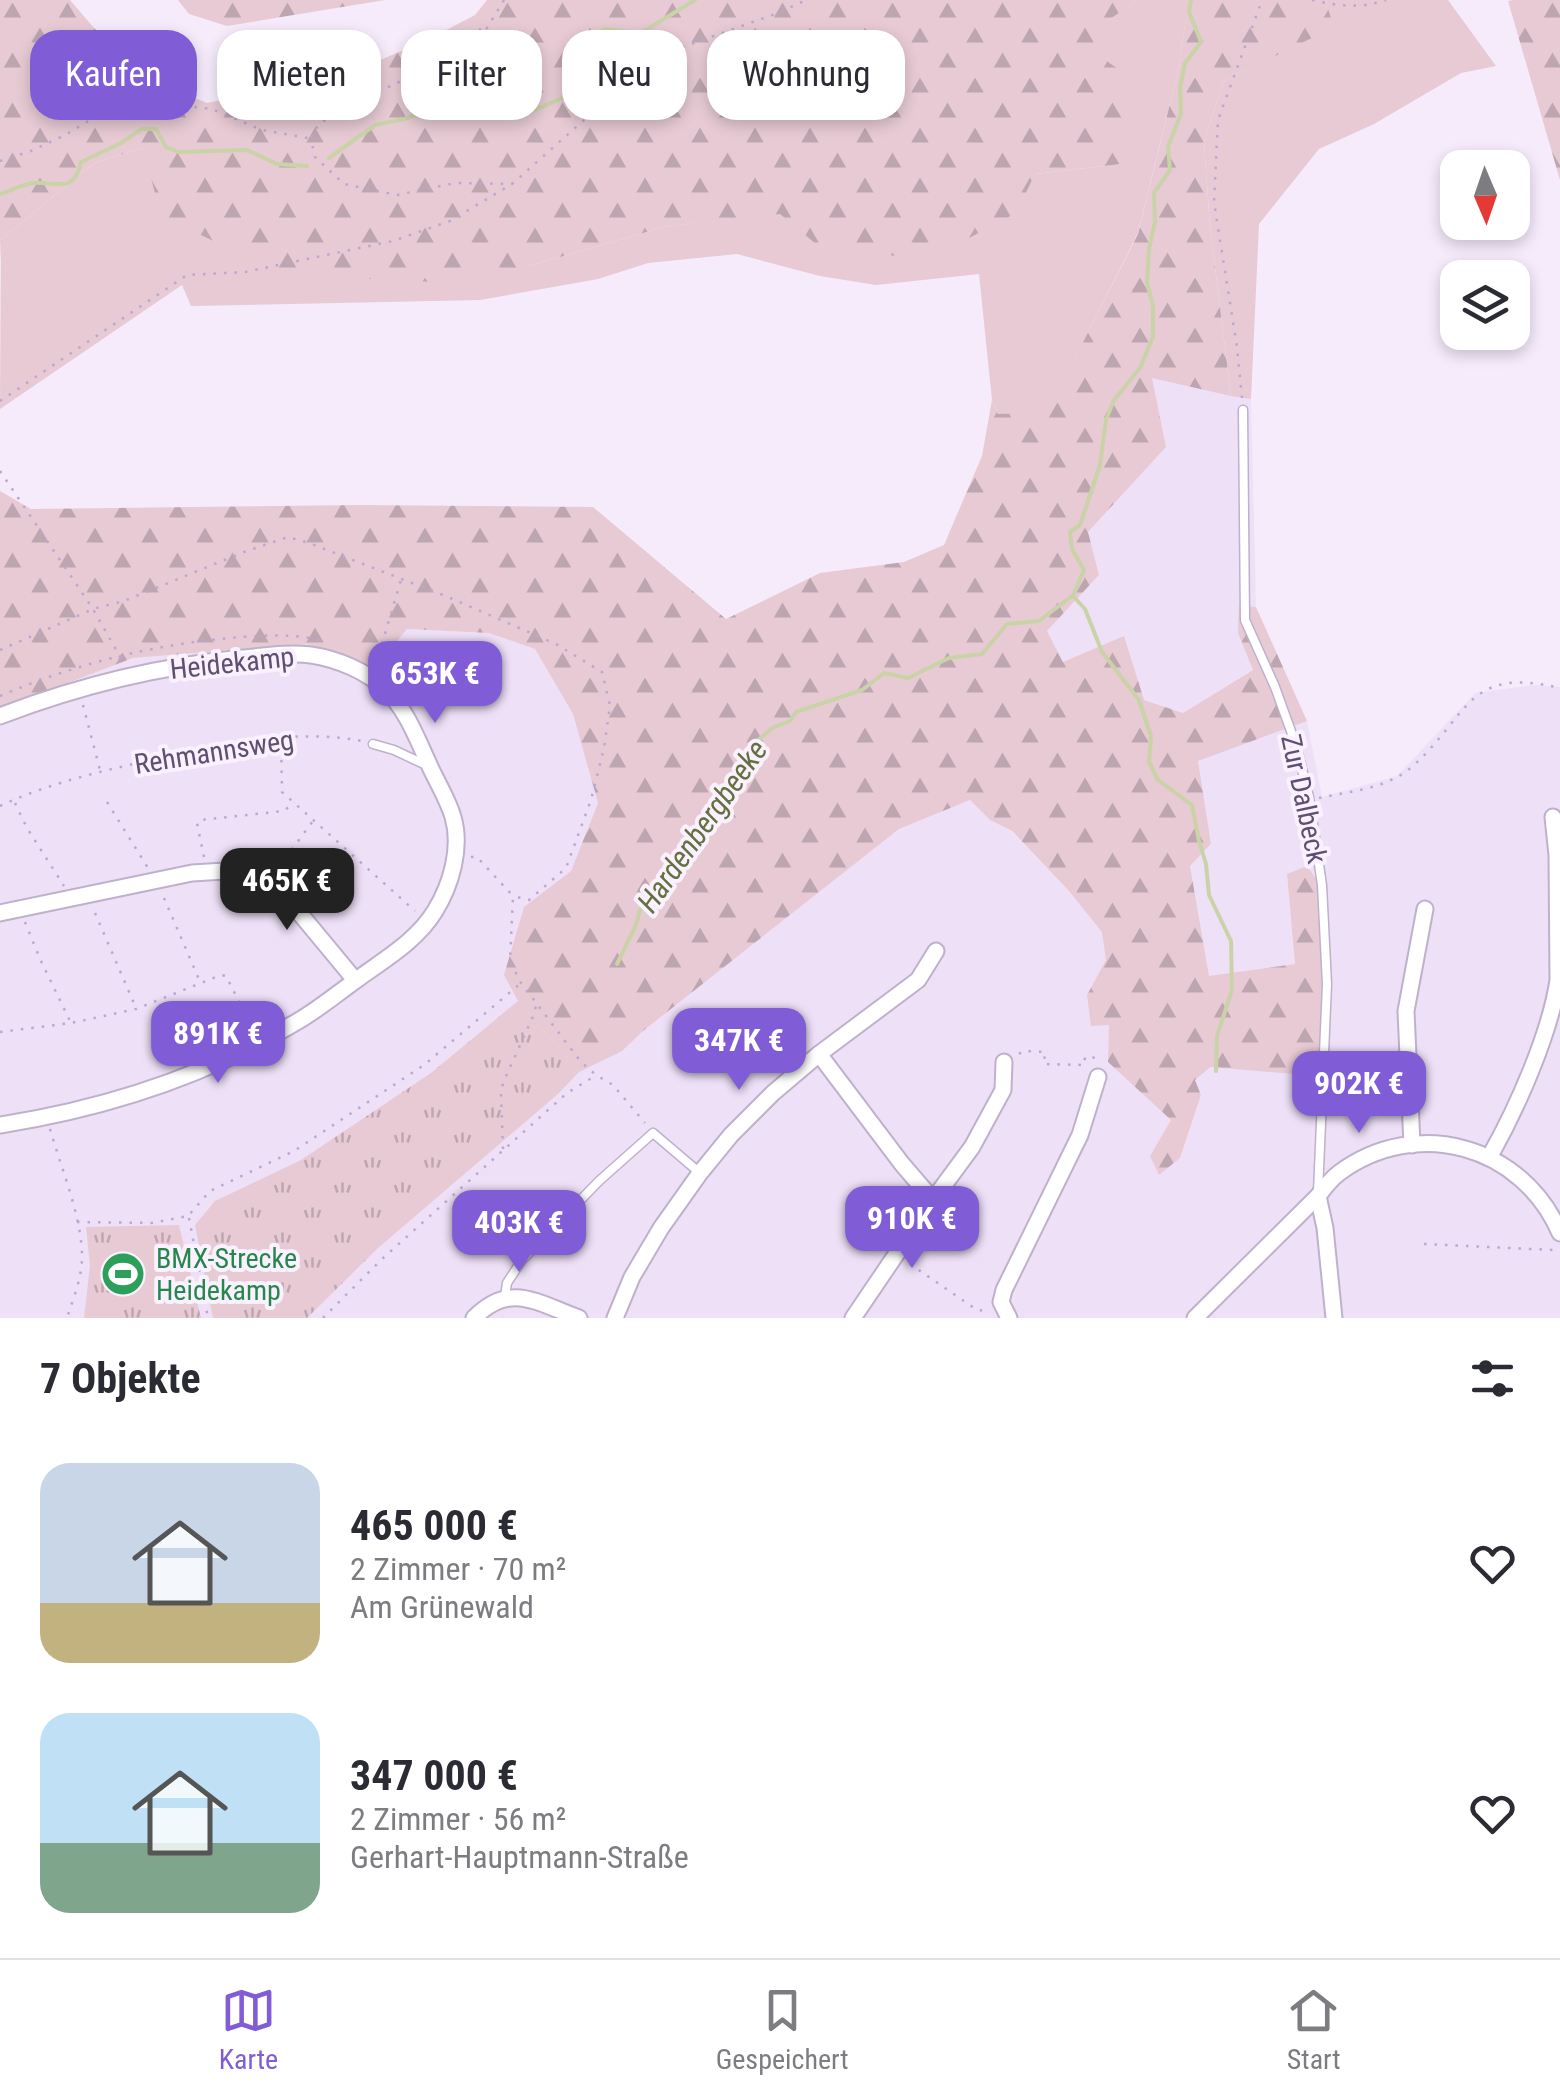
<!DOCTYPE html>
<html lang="de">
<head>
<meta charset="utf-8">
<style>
	:root { --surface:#fff; --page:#f2f2f3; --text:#2b2b33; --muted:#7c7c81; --line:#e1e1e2; --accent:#805dd7 }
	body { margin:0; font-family:"Roboto Condensed",sans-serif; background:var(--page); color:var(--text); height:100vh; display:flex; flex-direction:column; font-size:38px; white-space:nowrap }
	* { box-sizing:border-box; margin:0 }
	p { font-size:32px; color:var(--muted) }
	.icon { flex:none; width:55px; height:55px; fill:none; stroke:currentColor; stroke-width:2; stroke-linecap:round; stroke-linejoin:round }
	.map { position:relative; height:1318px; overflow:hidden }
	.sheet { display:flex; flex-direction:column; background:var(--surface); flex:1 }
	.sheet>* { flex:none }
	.hud { position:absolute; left:30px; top:30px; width:1000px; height:90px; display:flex; gap:20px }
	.needle { width:65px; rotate:178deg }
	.fabs { position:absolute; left:1440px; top:150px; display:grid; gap:20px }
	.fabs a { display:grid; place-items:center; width:90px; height:90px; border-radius:20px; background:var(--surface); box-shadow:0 5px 15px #0003; font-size:50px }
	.price { position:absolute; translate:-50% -85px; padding:0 22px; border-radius:20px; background:var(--accent); color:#fff; font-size:32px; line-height:65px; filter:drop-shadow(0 2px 5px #0008) }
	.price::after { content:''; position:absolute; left:50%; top:60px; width:30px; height:22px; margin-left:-15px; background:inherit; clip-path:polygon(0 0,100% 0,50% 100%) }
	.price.selected { background:#222; color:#fff }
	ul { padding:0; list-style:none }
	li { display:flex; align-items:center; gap:30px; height:250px; padding:0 40px }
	li span { display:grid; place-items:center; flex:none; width:280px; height:200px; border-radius:30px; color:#555 }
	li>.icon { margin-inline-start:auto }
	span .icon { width:120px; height:120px; fill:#fffc; stroke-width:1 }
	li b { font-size:42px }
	h2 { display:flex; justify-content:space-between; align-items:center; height:120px; padding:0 40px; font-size:42px }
	.tag { padding:0 35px; border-radius:30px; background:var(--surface); box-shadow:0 5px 15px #0003; font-size:35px; line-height:90px }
	.tag.selected { background:var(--accent); color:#fff }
	.menu { display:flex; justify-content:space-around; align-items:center; height:140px; border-top:2px solid var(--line); background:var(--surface); font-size:28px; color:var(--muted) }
	.menu a { display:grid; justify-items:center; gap:5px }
	.menu .selected { color:var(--accent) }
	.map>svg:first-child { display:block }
	.residential { fill:#eee0f7 }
	.green { fill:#e7cad4 }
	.forest { fill:url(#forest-firs) }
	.park { fill:url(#park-tufts) }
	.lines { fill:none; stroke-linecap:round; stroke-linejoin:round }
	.stream { stroke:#cad3a8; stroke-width:4 }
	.service-casing { stroke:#beb1cc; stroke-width:11 }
	.minor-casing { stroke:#beb1cc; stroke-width:19 }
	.path { stroke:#bba8d2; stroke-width:2.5; stroke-dasharray:2.5 8; stroke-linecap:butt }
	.service { stroke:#fff; stroke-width:8 }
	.minor { stroke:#fff; stroke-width:15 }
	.labels { text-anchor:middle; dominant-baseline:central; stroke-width:8; stroke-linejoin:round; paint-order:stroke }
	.street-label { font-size:28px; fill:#5f5073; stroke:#f9f1fd }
	.leisure-label { font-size:28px; fill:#27864d; stroke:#f9f1fd; text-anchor:start }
	.water-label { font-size:30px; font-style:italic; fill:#657041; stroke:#f9f1fd }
</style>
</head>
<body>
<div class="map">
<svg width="1560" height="1318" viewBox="0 0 1560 1318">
	<defs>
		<pattern id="forest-firs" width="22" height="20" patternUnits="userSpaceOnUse" patternTransform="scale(2.5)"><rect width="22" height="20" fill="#e7cad4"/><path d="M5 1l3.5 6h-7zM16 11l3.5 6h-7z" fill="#bea6b0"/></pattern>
		<pattern id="park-tufts" width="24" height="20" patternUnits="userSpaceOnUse" patternTransform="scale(2.5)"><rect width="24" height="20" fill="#e7cad4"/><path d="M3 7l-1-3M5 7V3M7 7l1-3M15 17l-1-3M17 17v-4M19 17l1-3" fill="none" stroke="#bea6b0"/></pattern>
	</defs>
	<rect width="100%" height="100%" fill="#f5ebfb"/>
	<g class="residential">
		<polygon points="1151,377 1251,399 1256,607 1239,605 1254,669 1183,713 1144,700 1063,662 1047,631 1099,575 1088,532 1166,447"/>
		<polygon points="407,629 489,633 535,649 573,714 598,803 571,871 524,907 622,1051 643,1031 899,829 970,800 990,820 1011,831 1069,891 1103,932 1106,960 1088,995 1091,1026 1109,1025 1109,1062 1172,1120 1150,1156 1180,1158 1201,1095 1195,1080 1212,1067 1318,1075 1323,984 1287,874 1295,964 1209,977 1190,866 1211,844 1197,761 1307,721 1322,797 1397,776 1475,693 1533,685 1560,687 1560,1318 0,1318 0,709 133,658 307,644 375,667"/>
	</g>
	<g class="green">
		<polygon points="1138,0 1189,0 1177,75 1138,233 1047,414 998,414 992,400 979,274 876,285 820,276 737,254 648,263 598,279 480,300 191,306 182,285 0,409 1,240 94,163 143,148 529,266 664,227 780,213 823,249 1035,174 1121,164 1108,62 1100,25"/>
		<polygon points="1325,0 1448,0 1496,66 1461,73 1374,124 1319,149 1259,224 1251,399 1231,396 1210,227 1204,142 1223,82 1333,27"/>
	</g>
	<g class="forest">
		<polygon points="0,0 70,0 94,28 149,79 207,103 262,92 362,68 431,38 475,15 487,0 1138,0 1101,25 1108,62 1124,73 1130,138 1121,164 1035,174 1016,213 971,237 919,258 822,249 780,214 664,227 529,266 455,283 285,275 161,216 143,148 94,163 1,240 0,262"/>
		<polygon points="178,0 385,0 227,26 189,14"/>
		<polygon points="1189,0 1325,0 1334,27 1223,82 1204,142 1210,227 1231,396 1152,378 1166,447 1088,532 1099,575 1047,631 1063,662 1124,636 1144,700 1183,713 1253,670 1238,633 1239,605 1256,607 1307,721 1198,761 1211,844 1190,866 1209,976 1295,964 1287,874 1307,866 1317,880 1323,984 1318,1076 1211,1067 1195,1080 1201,1095 1180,1158 1159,1175 1150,1156 1171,1120 1108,1062 1109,1025 1091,1026 1087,995 1106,960 1102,932 1069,891 1012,831 990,820 970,800 899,829 643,1031 622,1051 579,1072 518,1001 504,975 524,907 571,871 598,803 573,714 535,649 489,633 407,629 376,667 307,644 133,658 0,709 0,491 31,509 358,505 593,507 726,619 820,573 904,562 944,545 982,456 992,400 998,414 1047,413 1138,234 1177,75"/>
		<polygon points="1513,0 1560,0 1560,180 1508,1"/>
	</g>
	<g class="park">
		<polygon points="518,1001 579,1072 558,1094 378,1248 307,1318 213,1318 195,1225 215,1201 301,1160 431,1073"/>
		<polygon points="179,1225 201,1318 84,1318 90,1266 86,1227"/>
	</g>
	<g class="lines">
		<g class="stream">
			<polyline points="1191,0 1189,12 1201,42 1185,63 1180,88 1181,114 1168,147 1170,170 1154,193 1155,222 1149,249 1147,283 1153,306 1153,337 1140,368 1114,400 1106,420 1100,465 1080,525 1070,532 1072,549 1084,570 1073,596 1085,609 1102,652 1139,700 1151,736 1149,762 1158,780 1192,805 1199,841 1206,864 1209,895 1231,941 1232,990 1217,1036 1216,1071"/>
			<polyline points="329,158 375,125 404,119 450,104 488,97 528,113 562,98 574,81 579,54 587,38 605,29 641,33 695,0"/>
			<path d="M0,194C10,191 23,184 33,183C56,181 74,195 81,162L121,143L142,129H156L166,147L179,152L247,150L277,164L307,166"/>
			<polyline points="617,964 636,925 640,910 667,884 700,836 707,819 720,809 731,790 747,750 772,728 790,721 796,712 862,690 884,673 908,678 949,658 982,654 1007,624 1039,621 1072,596"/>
		</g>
		<defs>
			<g id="service">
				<polyline points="1243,410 1245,620 1275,687 1296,745 1309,797 1322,885 1327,984 1318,1192"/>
				<polyline points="373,744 394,750 426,765"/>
				<polyline points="505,1297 507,1283 522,1260 599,1181 653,1133 700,1173"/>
			</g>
			<g id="minor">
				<path d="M0,716C78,686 159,666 243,658C265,656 289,652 311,655C337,659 367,671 386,690C409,712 420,747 434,775C441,789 449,803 453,817C462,848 451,885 435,911C416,942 383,960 355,981C334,996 315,1012 293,1024C203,1077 102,1109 0,1125"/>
				<polyline points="0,913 192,873 225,871 249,876 277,892 292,904 355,980"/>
				<polyline points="819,1054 902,1164 933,1200"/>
				<polyline points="1412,1145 1406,1011 1425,909"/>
				<path d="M1490,1156C1517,1108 1550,1034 1558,980L1557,855L1553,817"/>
				<polyline points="1318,1196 1325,1228 1334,1318"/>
				<path d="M474,1318C510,1281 537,1303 579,1318"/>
				<polyline points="615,1318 632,1277 661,1228 700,1173 731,1135 773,1093 819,1054 918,980 936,951"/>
				<polyline points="853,1318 933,1200 972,1147 1003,1090 1004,1062"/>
				<polyline points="1009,1318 1001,1302 1004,1290 1080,1135 1098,1077"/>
				<path d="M1195,1318L1318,1196C1324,1188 1331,1179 1339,1173C1416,1116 1522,1145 1560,1233"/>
			</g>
		</defs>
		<use href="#service" class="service-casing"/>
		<use href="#minor" class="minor-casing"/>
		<g class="path">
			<polyline points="504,0 482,36 438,64 345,107 318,125 311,139 315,157 344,184 397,195 455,183 512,184"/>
			<path d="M1312,0C1338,6 1360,9 1386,0"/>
			<polyline points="0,161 31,151 65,135 125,99 212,109 262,130 308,138"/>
			<polyline points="1242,398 1237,347 1214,202 1218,120 1262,0"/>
			<polyline points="0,401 187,275 245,272 393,241 450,221 512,184 655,57 778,13 806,0"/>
			<polyline points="0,471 93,609 119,655 122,664"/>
			<polyline points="0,650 93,609 124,601 244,552 288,537 309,543 448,597 556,644 602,672 610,706 604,748 591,800 566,868 529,900 513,896"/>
			<polyline points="376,664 401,580"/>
			<path d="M0,696C77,663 159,643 242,637C269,635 294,634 320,640"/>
			<polyline points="83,705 100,770"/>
			<polyline points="281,739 282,792 415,911"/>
			<path d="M1319,798C1351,791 1388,789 1414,765C1470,714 1467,666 1560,688"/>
			<polyline points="107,802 148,868"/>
			<polyline points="15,803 27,828 64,886"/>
			<path d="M0,806C47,784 97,772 147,761C213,745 295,728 362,741"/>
			<polyline points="204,857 197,823 201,820 284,811 294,802"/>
			<polyline points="471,857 477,857 513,896 510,961 521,983 581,1062 596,1075 613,1085 645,1123"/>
			<polyline points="273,875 313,821"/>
			<polyline points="164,898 201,984"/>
			<polyline points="95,913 136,1008"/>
			<polyline points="25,922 40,959 71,1023"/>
			<polyline points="0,1032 71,1023 136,1009 221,975 226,976 252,1027"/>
			<polyline points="1019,1054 1023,1051 1045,1052 1044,1064 1084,1065 1085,1057 1098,1058 1098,1060"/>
			<path d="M50,1129C61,1168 82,1217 82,1257C82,1278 73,1299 67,1318"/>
			<polyline points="503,1149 501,1094 503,1083 535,1012 536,1004"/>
			<polyline points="189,1218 208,1318"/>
			<polyline points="77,1222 152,1223 188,1216 210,1191 294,1151 424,1065 521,983"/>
			<polyline points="1424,1244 1553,1250"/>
			<polyline points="910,1264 977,1310 987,1311"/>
			<polyline points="323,1318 382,1259 567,1093 595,1076"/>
		</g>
		<use href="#service" class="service"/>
		<use href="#minor" class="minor"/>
	</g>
	<defs>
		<symbol id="stadium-disc" viewBox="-11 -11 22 22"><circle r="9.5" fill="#2e9e5b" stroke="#f9f1fd"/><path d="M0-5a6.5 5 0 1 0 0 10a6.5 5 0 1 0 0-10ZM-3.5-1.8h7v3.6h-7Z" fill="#fff"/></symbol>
	</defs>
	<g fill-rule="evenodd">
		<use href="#stadium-disc" x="98" y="1249" width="50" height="50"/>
	</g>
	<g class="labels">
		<g class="street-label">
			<text transform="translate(232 663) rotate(-6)">Heidekamp</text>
			<text transform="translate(214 752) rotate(-9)">Rehmannsweg</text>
			<text transform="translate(1304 799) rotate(78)">Zur Dalbeck</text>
		</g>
		<g class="leisure-label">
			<text x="156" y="1258">BMX-Strecke<tspan x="156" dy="32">Heidekamp</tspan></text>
		</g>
		<g class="water-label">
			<text transform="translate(702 826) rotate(-55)">Hardenbergbeeke</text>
		</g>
	</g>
</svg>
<div class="fabs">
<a><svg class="needle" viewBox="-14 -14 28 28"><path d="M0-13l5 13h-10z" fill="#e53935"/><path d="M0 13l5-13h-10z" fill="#7c7c81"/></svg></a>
<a><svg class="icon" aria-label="layers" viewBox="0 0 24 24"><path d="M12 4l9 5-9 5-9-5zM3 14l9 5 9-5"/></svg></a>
</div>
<b class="price" style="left:435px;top:726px">653K €</b>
<b class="price selected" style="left:287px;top:933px">465K €</b>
<b class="price" style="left:218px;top:1086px">891K €</b>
<b class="price" style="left:739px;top:1093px">347K €</b>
<b class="price" style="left:1359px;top:1136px">902K €</b>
<b class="price" style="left:912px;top:1271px">910K €</b>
<b class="price" style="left:519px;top:1275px">403K €</b>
<div class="hud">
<a class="tag selected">Kaufen</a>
<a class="tag">Mieten</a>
<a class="tag">Filter</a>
<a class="tag">Neu</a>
<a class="tag">Wohnung</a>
</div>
</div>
<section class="sheet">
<h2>7 Objekte<svg class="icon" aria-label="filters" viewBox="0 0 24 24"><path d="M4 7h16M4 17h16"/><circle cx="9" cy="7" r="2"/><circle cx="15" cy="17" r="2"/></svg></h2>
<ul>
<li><span style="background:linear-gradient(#c9d6e8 70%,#c2b280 0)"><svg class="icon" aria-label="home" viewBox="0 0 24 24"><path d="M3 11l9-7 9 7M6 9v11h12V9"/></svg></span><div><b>465 000 €</b><p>2 Zimmer · 70 m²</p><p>Am Grünewald</p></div><svg class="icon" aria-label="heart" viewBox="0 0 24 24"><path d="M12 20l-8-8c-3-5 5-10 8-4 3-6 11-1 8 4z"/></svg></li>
<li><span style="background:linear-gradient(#bfe0f5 65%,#7fa58c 0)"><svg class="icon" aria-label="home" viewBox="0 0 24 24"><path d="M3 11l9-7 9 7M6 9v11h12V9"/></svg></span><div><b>347 000 €</b><p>2 Zimmer · 56 m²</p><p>Gerhart-Hauptmann-Straße</p></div><svg class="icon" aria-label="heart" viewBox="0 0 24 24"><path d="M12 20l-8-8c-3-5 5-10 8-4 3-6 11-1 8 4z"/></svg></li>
</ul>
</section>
<nav class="menu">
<a class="selected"><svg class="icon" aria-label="map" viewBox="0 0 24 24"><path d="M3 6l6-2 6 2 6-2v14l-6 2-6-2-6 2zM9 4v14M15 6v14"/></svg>Karte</a>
<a><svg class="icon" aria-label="saved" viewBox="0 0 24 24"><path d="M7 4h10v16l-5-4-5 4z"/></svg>Gespeichert</a>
<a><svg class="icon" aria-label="home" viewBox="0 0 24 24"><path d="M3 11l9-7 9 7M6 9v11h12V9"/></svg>Start</a>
</nav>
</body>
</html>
